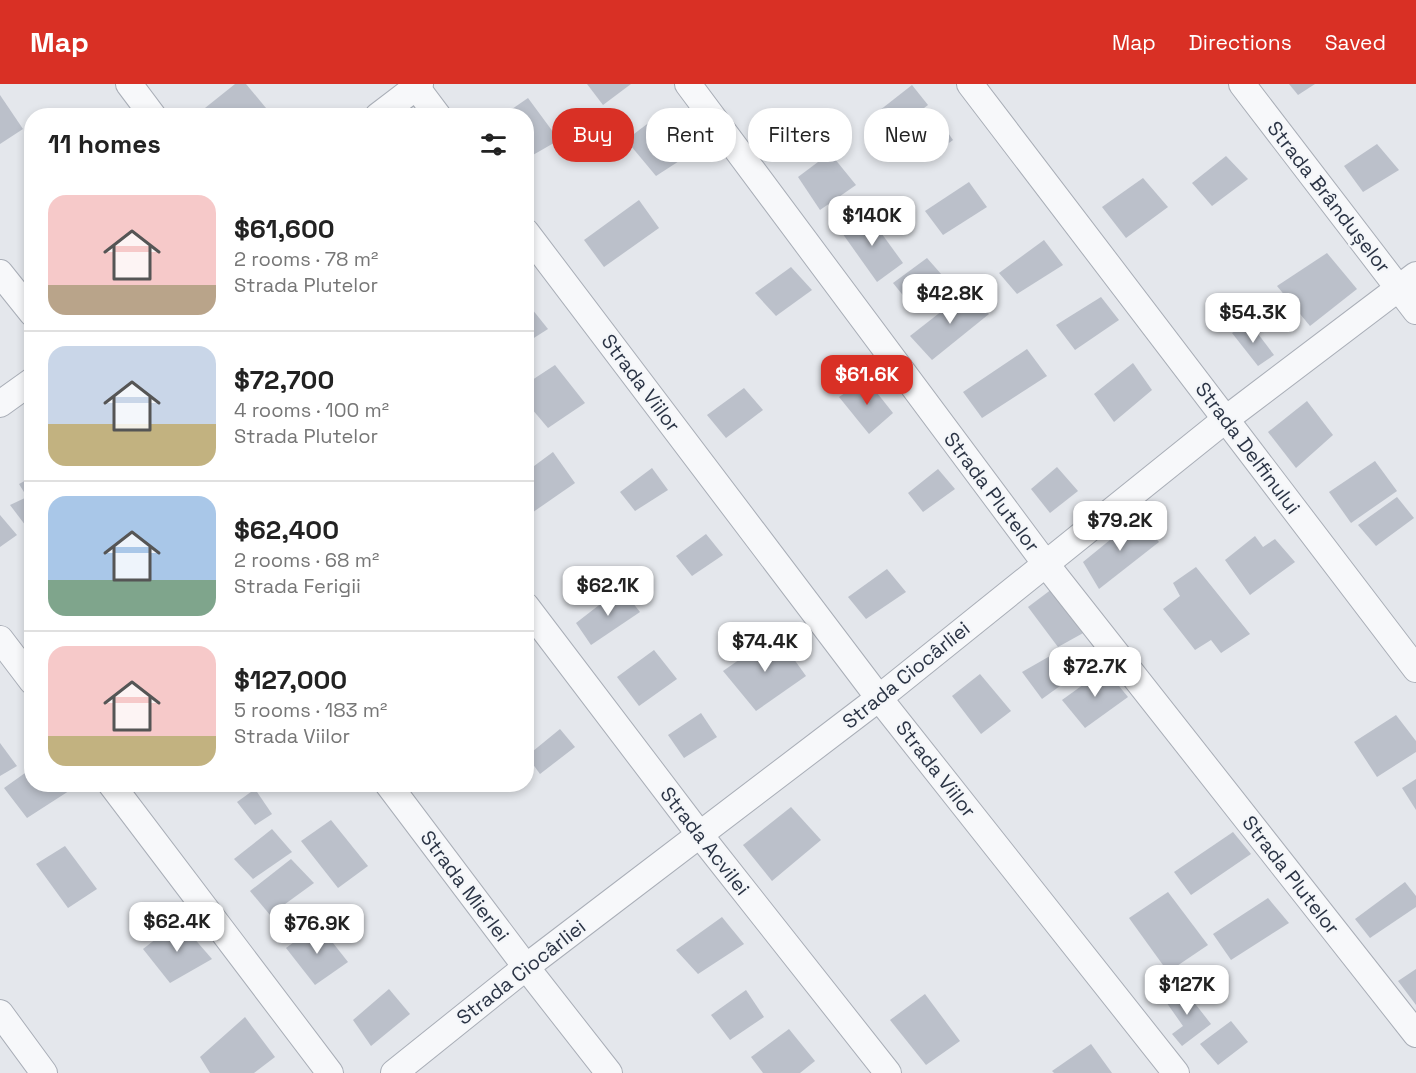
<!DOCTYPE html>
<html lang="en">
<head>
<meta charset="utf-8">
<style>
	:root { --surface:#fff; --page:#f6f6f6; --text:#222; --muted:#767676; --line:#e0e0e0; --accent:#d93025 }
	body { margin:0; font-family:"Space Grotesk",sans-serif; background:var(--page); color:var(--text); height:100vh; display:flex; flex-direction:column; font-size:22px; white-space:nowrap }
	* { box-sizing:border-box; margin:0 }
	p { font-size:20px; color:var(--muted) }
	.icon { flex:none; width:33px; height:33px; fill:none; stroke:currentColor; stroke-width:2; stroke-linecap:round; stroke-linejoin:round }
	.map { position:relative; flex:1; overflow:hidden }
	.panel { position:absolute; left:24px; top:24px; width:510px; height:684px; display:flex; flex-direction:column; background:var(--surface); border-radius:24px; box-shadow:0 3px 9px #0003 }
	.panel>* { flex:none }
	.guide { position:absolute; left:552px; top:24px; width:570px; height:54px; display:flex; gap:12px }
	.price { position:absolute; translate:-50% -51px; padding:0 14px; border-radius:12px; background:#fff; color:#222; font-size:20px; line-height:39px; filter:drop-shadow(0 2px 3px #0008) }
	.price::after { content:''; position:absolute; left:50%; top:36px; width:18px; height:14px; margin-left:-9px; background:inherit; clip-path:polygon(0 0,100% 0,50% 100%) }
	.price.current { background:var(--accent); color:#fff }
	ul { padding:0; list-style:none }
	li { display:flex; align-items:center; gap:18px; height:150px; padding:0 24px }
	li+li { border-top:2px solid var(--line) }
	li span { display:grid; place-items:center; flex:none; width:168px; height:120px; border-radius:18px; color:#555 }
	li>.icon { margin-inline-start:auto }
	span .icon { width:72px; height:72px; fill:#fffc; stroke-width:1 }
	li b { font-size:26px }
	h2 { display:flex; justify-content:space-between; align-items:center; height:72px; padding:0 24px; font-size:26px }
	.tag { padding:0 21px; border-radius:24px; background:var(--surface); box-shadow:0 3px 9px #0003; font-size:21px; line-height:54px }
	.tag.current { background:var(--accent); color:#fff }
	header { display:flex; align-items:center; gap:36px; box-sizing:border-box; height:84px; padding:0 30px; background:var(--accent); color:#fff }
	header strong { font-size:28px }
	nav { display:flex; gap:33px; margin-inline-start:auto; font-size:21px }
	.map>svg:first-child { display:block }
	.building { fill:#bbc0ca }
	.lines { fill:none; stroke-linecap:round; stroke-linejoin:round }
	.street-casing { stroke:#a9aeb7; stroke-width:28 }
	.street { stroke:#f7f8fa; stroke-width:26 }
	.labels { text-anchor:middle; dominant-baseline:central; stroke-width:4.5; stroke-linejoin:round; paint-order:stroke }
	.street-label { font-size:20px; fill:#2b3445; stroke:#f4f6f9 }
</style>
</head>
<body>
<header>
<strong>Map</strong>
<nav><a>Map</a><a>Directions</a><a>Saved</a></nav>
</header>
<div class="map">
<svg width="1416" height="989" viewBox="0 0 1416 989">
	<rect width="100%" height="100%" fill="#e4e7ec"/>
	<g class="building">
		<polygon points="235,0 246,0 266,24 257,32 203,32 200,28"/>
		<polygon points="587,0 631,0 603,21"/>
		<polygon points="1289,0 1315,0 1298,11"/>
		<polygon points="912,1 928,21 890,50 875,30"/>
		<polygon points="0,11 23,45 0,60"/>
		<polygon points="528,14 559,56 526,75 526,32 502,32"/>
		<polygon points="934,29 953,56 926,76 906,50"/>
		<polygon points="659,31 690,70 656,92 626,56"/>
		<polygon points="1377,60 1399,86 1363,108 1344,82"/>
		<polygon points="830,69 856,101 820,126 798,93"/>
		<polygon points="1226,72 1248,95 1212,122 1192,99"/>
		<polygon points="1143,94 1168,123 1126,154 1102,123"/>
		<polygon points="969,98 987,123 943,151 925,127"/>
		<polygon points="639,116 659,144 604,183 584,156"/>
		<polygon points="866,128 903,179 877,198 840,146"/>
		<polygon points="1044,156 1063,181 1017,210 999,189"/>
		<polygon points="1327,169 1357,205 1310,242 1277,202"/>
		<polygon points="927,174 949,199 915,226 893,199"/>
		<polygon points="791,183 812,206 776,232 755,209"/>
		<polygon points="970,205 989,230 932,276 910,252"/>
		<polygon points="1101,213 1119,236 1075,266 1056,241"/>
		<polygon points="528,220 548,245 526,259 526,221"/>
		<polygon points="1249,238 1274,271 1258,282 1232,249"/>
		<polygon points="1027,265 1047,292 982,334 963,308"/>
		<polygon points="1133,279 1152,306 1114,338 1094,310"/>
		<polygon points="555,281 585,319 548,344 526,318 526,300"/>
		<polygon points="866,295 893,329 869,350 839,313"/>
		<polygon points="744,304 763,326 726,354 707,331"/>
		<polygon points="1307,317 1333,351 1296,384 1268,348"/>
		<polygon points="553,368 575,399 526,433 526,388"/>
		<polygon points="1375,377 1397,407 1351,439 1329,408"/>
		<polygon points="1057,383 1078,407 1050,429 1031,405"/>
		<polygon points="652,384 668,406 635,427 620,408"/>
		<polygon points="938,385 955,405 923,428 908,409"/>
		<polygon points="32,393 32,450 10,421 27,413 19,400"/>
		<polygon points="1397,413 1414,434 1376,462 1358,441"/>
		<polygon points="0,431 17,451 0,463"/>
		<polygon points="1138,433 1159,458 1099,505 1083,478"/>
		<polygon points="706,450 723,471 692,492 676,472"/>
		<polygon points="1255,452 1263,463 1275,455 1295,478 1250,511 1225,476"/>
		<polygon points="1196,483 1250,550 1221,569 1211,556 1195,566 1163,525 1180,512 1173,499"/>
		<polygon points="887,485 906,508 866,535 848,513"/>
		<polygon points="621,504 640,528 591,561 576,539"/>
		<polygon points="1052,505 1085,548 1058,563 1028,523"/>
		<polygon points="776,550 806,592 756,627 723,587"/>
		<polygon points="1064,564 1082,586 1042,615 1022,588"/>
		<polygon points="654,566 677,595 639,622 617,593"/>
		<polygon points="1105,585 1128,613 1085,644 1062,616"/>
		<polygon points="980,590 1011,627 981,650 952,612"/>
		<polygon points="701,629 717,653 684,674 668,651"/>
		<polygon points="1396,631 1416,657 1416,668 1377,693 1354,658"/>
		<polygon points="560,645 575,663 540,690 527,672"/>
		<polygon points="0,659 17,682 0,692"/>
		<polygon points="32,684 32,700 69,700 72,705 27,734 4,704"/>
		<polygon points="1416,695 1416,726 1402,704"/>
		<polygon points="255,705 272,730 255,741 237,718"/>
		<polygon points="791,723 821,756 772,797 743,761"/>
		<polygon points="331,736 368,782 338,804 301,757"/>
		<polygon points="272,745 292,768 253,795 234,775"/>
		<polygon points="1233,748 1251,770 1191,811 1174,788"/>
		<polygon points="65,762 97,805 68,824 36,780"/>
		<polygon points="291,775 314,799 270,831 250,807"/>
		<polygon points="1405,798 1416,812 1416,823 1370,854 1355,835"/>
		<polygon points="1168,808 1208,861 1168,888 1129,834"/>
		<polygon points="1268,814 1289,839 1231,876 1213,850"/>
		<polygon points="722,833 744,860 698,890 676,866"/>
		<polygon points="179,837 212,875 170,899 143,865"/>
		<polygon points="318,840 348,878 315,901 286,864"/>
		<polygon points="1416,885 1416,921 1398,897"/>
		<polygon points="1182,903 1211,940 1182,962 1172,950 1183,942 1164,915"/>
		<polygon points="389,905 410,930 371,962 353,936"/>
		<polygon points="746,906 764,933 730,956 711,931"/>
		<polygon points="925,910 960,957 926,981 890,936"/>
		<polygon points="245,933 275,973 254,989 210,989 200,973"/>
		<polygon points="1231,937 1248,958 1218,981 1200,960"/>
		<polygon points="789,945 815,977 800,989 763,989 751,973"/>
		<polygon points="1091,960 1112,989 1054,989 1052,987"/>
	</g>
	<g class="lines">
		<defs>
			<g id="street">
				<polyline points="129,0 153,32"/>
				<polyline points="414,0 438,32"/>
				<polyline points="688,0 1045,479 1416,950"/>
				<polyline points="970,0 1416,585"/>
				<polyline points="1242,0 1416,227"/>
				<polyline points="378,32 420,0"/>
				<polyline points="526,148 879,614 1176,989"/>
				<polyline points="0,189 32,229"/>
				<polyline points="0,320 32,297"/>
				<polyline points="526,522 700,751 888,989"/>
				<polyline points="0,555 32,597"/>
				<polyline points="111,700 330,989"/>
				<polyline points="388,700 526,883 609,989"/>
				<polyline points="0,929 44,989"/>
				<polyline points="394,989 526,883 879,614 1226,335 1416,191"/>
			</g>
		</defs>
		<use href="#street" class="street-casing"/>
		<use href="#street" class="street"/>
	</g>
	<g class="labels">
		<g class="street-label">
			<text transform="translate(1329 113) rotate(52)">Strada Brândușelor</text>
			<text transform="translate(641 299) rotate(53)">Strada Viilor</text>
			<text transform="translate(1248 364) rotate(53)">Strada Delfinului</text>
			<text transform="translate(992 408) rotate(53)">Strada Plutelor</text>
			<text transform="translate(906 591) rotate(-39)">Strada Ciocârliei</text>
			<text transform="translate(936 685) rotate(52)">Strada Viilor</text>
			<text transform="translate(705 757) rotate(52)">Strada Acvilei</text>
			<text transform="translate(1291 791) rotate(52)">Strada Plutelor</text>
			<text transform="translate(465 802) rotate(53)">Strada Mierlei</text>
			<text transform="translate(521 888) rotate(-38)">Strada Ciocârliei</text>
		</g>
	</g>
</svg>
<b class="price" style="left:872px;top:163px">$140K</b>
<b class="price" style="left:950px;top:241px">$42.8K</b>
<b class="price" style="left:1253px;top:260px">$54.3K</b>
<b class="price current" style="left:867px;top:322px">$61.6K</b>
<b class="price" style="left:1120px;top:468px">$79.2K</b>
<b class="price" style="left:608px;top:533px">$62.1K</b>
<b class="price" style="left:765px;top:589px">$74.4K</b>
<b class="price" style="left:1095px;top:614px">$72.7K</b>
<b class="price" style="left:177px;top:869px">$62.4K</b>
<b class="price" style="left:317px;top:871px">$76.9K</b>
<b class="price" style="left:1187px;top:932px">$127K</b>
<div class="guide">
<a class="tag current">Buy</a>
<a class="tag">Rent</a>
<a class="tag">Filters</a>
<a class="tag">New</a>
</div>
<section class="panel">
<h2>11 homes<svg class="icon" aria-label="filters" viewBox="0 0 24 24"><path d="M4 7h16M4 17h16"/><circle cx="9" cy="7" r="2"/><circle cx="15" cy="17" r="2"/></svg></h2>
<ul>
<li><span style="background:linear-gradient(#f6c9c9 75%,#b9a48a 0)"><svg class="icon" aria-label="home" viewBox="0 0 24 24"><path d="M3 11l9-7 9 7M6 9v11h12V9"/></svg></span><div><b>$61,600</b><p>2 rooms · 78 m²</p><p>Strada Plutelor</p></div></li>
<li><span style="background:linear-gradient(#c9d6e8 65%,#c2b280 0)"><svg class="icon" aria-label="home" viewBox="0 0 24 24"><path d="M3 11l9-7 9 7M6 9v11h12V9"/></svg></span><div><b>$72,700</b><p>4 rooms · 100 m²</p><p>Strada Plutelor</p></div></li>
<li><span style="background:linear-gradient(#a9c7e8 70%,#7fa58c 0)"><svg class="icon" aria-label="home" viewBox="0 0 24 24"><path d="M3 11l9-7 9 7M6 9v11h12V9"/></svg></span><div><b>$62,400</b><p>2 rooms · 68 m²</p><p>Strada Ferigii</p></div></li>
<li><span style="background:linear-gradient(#f6c9c9 75%,#c2b280 0)"><svg class="icon" aria-label="home" viewBox="0 0 24 24"><path d="M3 11l9-7 9 7M6 9v11h12V9"/></svg></span><div><b>$127,000</b><p>5 rooms · 183 m²</p><p>Strada Viilor</p></div></li>
</ul>
</section>
</div>
</body>
</html>
